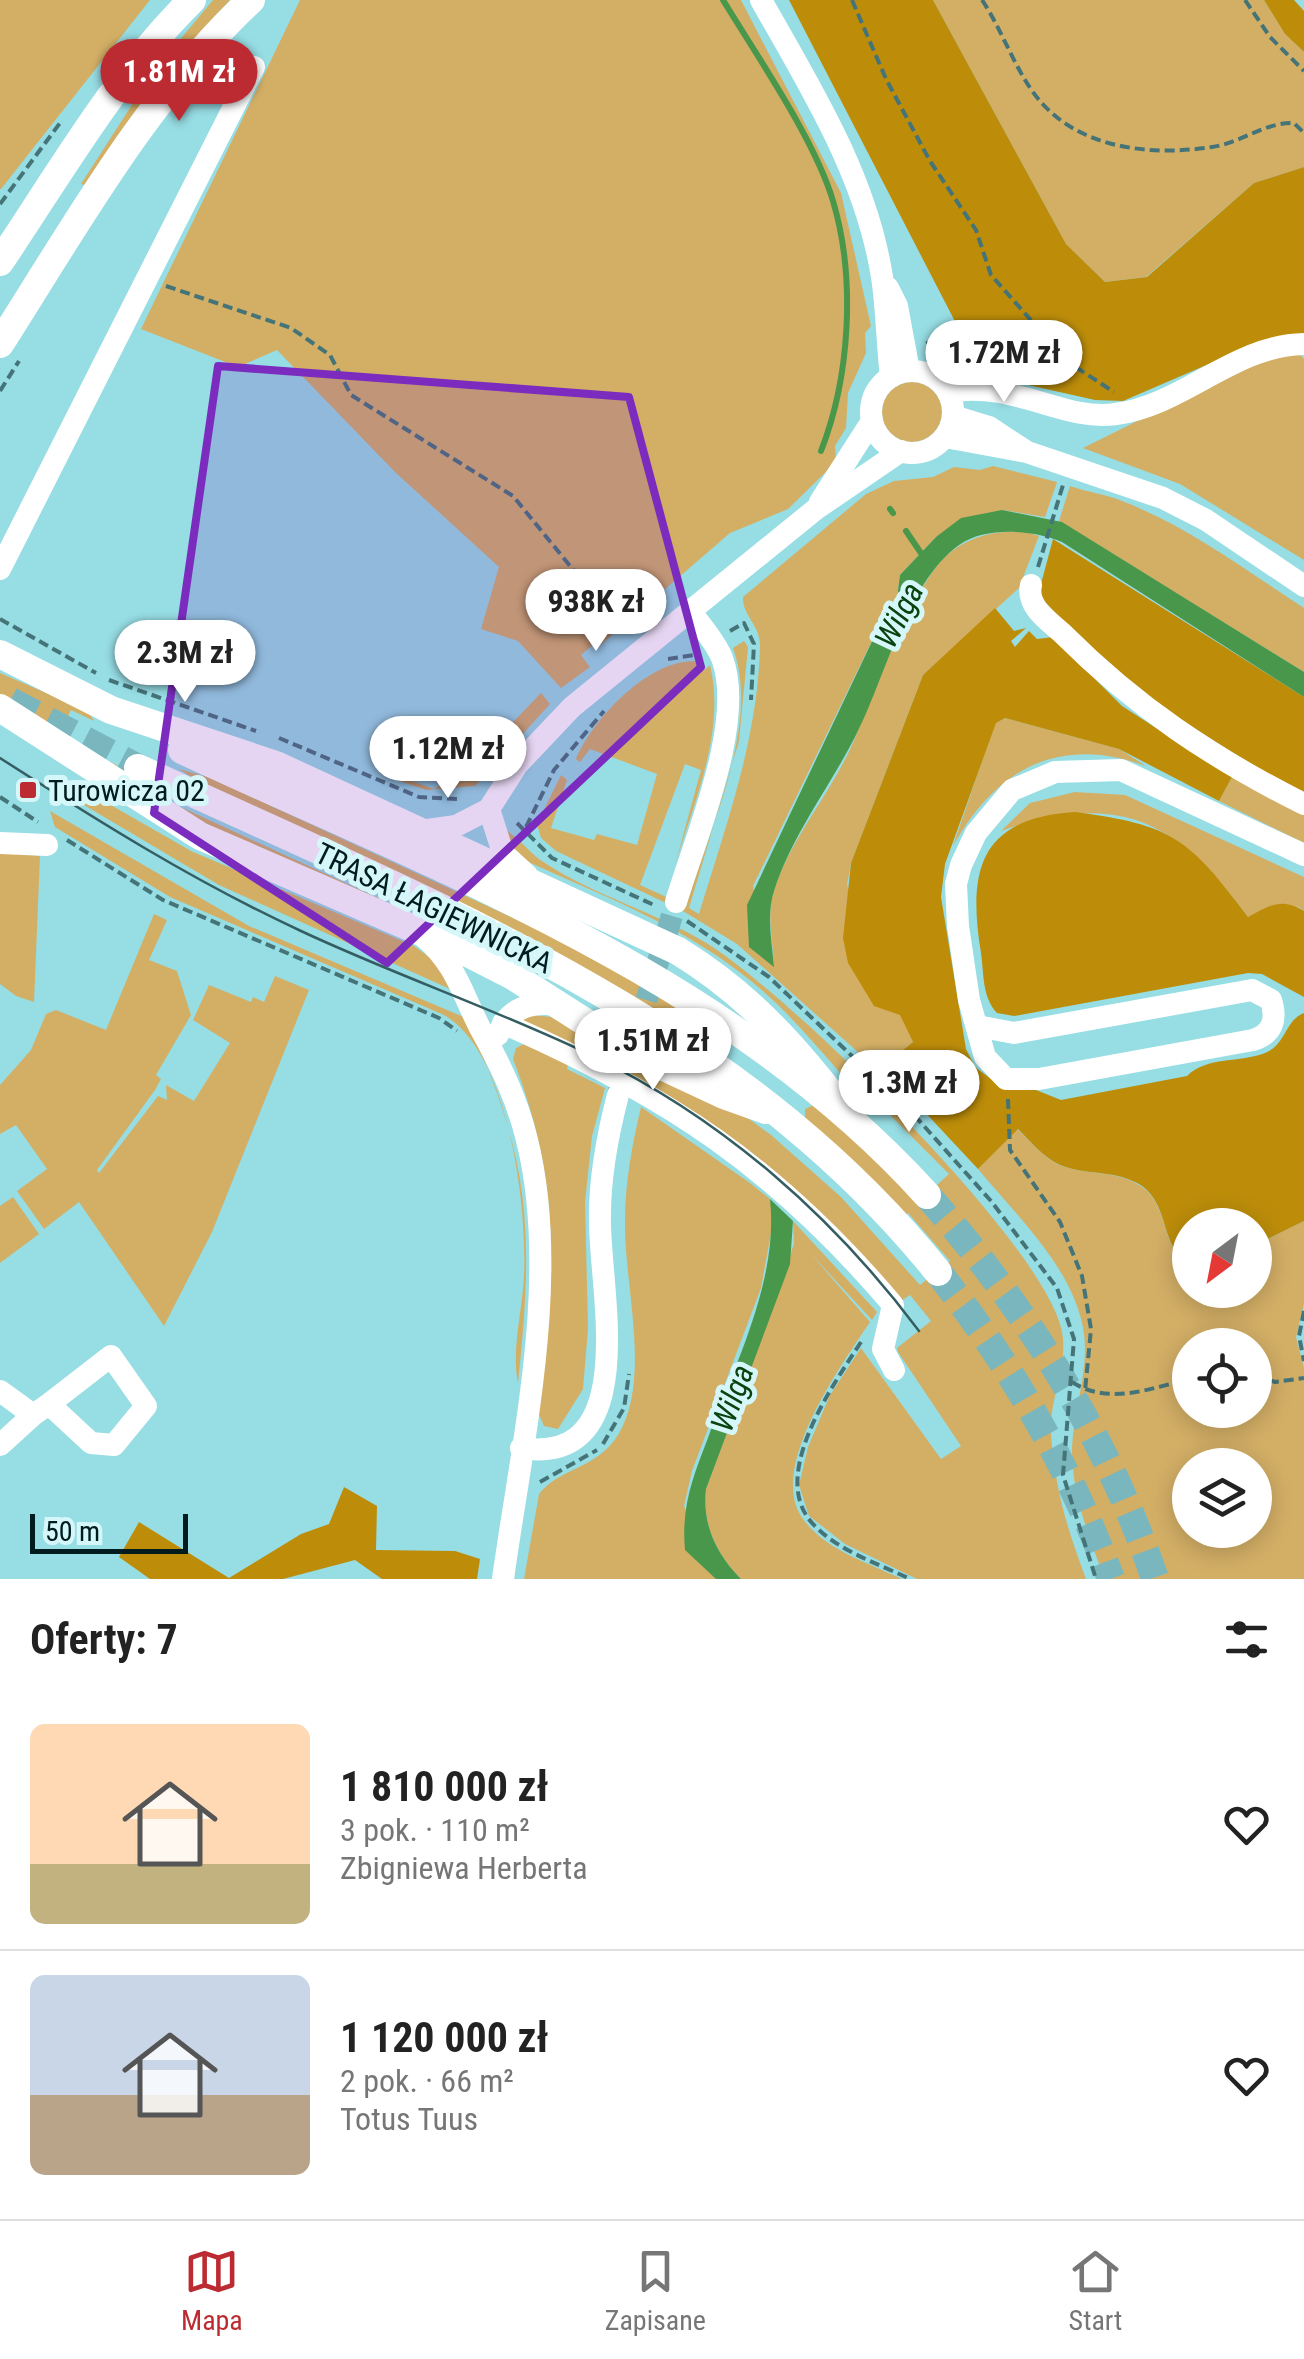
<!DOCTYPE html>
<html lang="pl">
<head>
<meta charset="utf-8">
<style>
	:root { --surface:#fff; --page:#f2f2f2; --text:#222; --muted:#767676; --line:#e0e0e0; --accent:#bb2b31 }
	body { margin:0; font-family:"Roboto Condensed",sans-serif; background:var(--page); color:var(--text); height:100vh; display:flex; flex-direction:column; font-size:38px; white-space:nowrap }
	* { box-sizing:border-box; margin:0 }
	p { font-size:32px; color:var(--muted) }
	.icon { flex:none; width:55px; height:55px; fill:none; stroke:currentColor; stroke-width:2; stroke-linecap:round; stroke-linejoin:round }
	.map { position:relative; height:1579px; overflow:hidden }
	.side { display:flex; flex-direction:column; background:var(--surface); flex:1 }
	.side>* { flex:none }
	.needle { width:65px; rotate:212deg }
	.tools { position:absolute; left:1172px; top:1208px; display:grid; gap:20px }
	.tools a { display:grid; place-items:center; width:100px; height:100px; border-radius:50%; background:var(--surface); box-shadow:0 5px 25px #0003; font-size:50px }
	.scale { position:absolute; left:30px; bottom:25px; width:158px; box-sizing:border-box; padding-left:10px; border:5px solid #001c1f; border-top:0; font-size:28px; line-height:35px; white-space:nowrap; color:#001c1f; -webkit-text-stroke:8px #d5f7fa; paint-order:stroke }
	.price { position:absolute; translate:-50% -85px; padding:0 22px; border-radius:35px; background:#fff; color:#222; font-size:32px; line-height:65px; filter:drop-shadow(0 2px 5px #0008) }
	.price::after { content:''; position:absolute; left:50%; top:60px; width:30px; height:22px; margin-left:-15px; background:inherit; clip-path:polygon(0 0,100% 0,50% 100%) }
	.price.selected { background:var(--accent); color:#fff }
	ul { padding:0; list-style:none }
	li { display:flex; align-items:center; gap:30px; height:250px; padding:0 30px }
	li+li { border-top:2px solid var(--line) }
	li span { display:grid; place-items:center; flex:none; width:280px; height:200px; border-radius:15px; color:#555 }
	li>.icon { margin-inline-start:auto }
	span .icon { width:120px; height:120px; fill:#fffc; stroke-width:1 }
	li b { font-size:42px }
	h2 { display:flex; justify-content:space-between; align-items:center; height:120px; padding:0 30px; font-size:42px }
	.menu { display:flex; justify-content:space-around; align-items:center; height:140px; border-top:2px solid var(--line); background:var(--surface); font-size:28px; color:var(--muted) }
	.menu a { display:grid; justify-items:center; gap:5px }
	.menu .selected { color:var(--accent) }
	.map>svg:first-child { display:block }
	.green { fill:#d3af66; fill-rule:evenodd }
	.forest { fill:#bd8d0a }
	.water { fill:#49974b }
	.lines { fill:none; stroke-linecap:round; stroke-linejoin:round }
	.stream { stroke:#49974b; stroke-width:6 }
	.minor-tunnel { stroke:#79b6bd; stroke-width:22; stroke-dasharray:22 11; stroke-linecap:butt }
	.major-tunnel { stroke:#79b6bd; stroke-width:28; stroke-dasharray:28 14; stroke-linecap:butt }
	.path { stroke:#457478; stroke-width:4; stroke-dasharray:10 5; stroke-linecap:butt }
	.minor { stroke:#fff; stroke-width:22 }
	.major { stroke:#fff; stroke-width:28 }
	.tram { stroke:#345e63; stroke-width:2.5 }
	.marked { fill:#7b2cbf; fill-opacity:0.2; stroke:#7b2cbf; stroke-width:8; stroke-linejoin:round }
	.poi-dot { fill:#bb2b31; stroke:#d5f7fa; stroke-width:4 }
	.labels { text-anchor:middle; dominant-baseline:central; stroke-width:10; stroke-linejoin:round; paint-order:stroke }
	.poi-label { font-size:30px; fill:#001c1f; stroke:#d5f7fa; text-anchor:start }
	.street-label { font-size:30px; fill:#001c1f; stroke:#d5f7fa }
	.water-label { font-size:32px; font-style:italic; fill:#0a430f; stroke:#d5f7fa }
</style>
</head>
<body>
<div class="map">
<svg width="1304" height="1579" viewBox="0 0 1304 1579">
	<rect width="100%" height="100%" fill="#97dde4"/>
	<g class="green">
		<polygon points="0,0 150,0 1,189 0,189"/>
		<path d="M213,0H230C175,58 128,118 85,185L81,184L153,72Z"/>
		<polygon points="300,0 741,0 841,193 871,326 865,333 866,353 848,393 846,428 835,446 836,462 788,509 730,533 598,647 596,642 581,655 590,667 561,688 518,641 481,629 499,567 395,472 277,350 238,367 141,329"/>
		<polygon points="933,0 1264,0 1285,34 1304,52 1304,167 1254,183 1146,277 1105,282 1066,244"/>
		<polygon points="1298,352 1304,359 1304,560 1180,484 1083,448 1246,367"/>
		<circle cx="912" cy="412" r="30"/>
		<path d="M993,466L1057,482L1045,517L1002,510L936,537L900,575L897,598L885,614L753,886L774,966C773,940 766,915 774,890C793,833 836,788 857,733C875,689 913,587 946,556C970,534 1008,526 1039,536L1019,588L923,675L851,863L847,885L913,1042L878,1070L737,944L683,911L556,851L541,838L537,824L561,775L567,780L551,828L594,840L597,834L637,845L657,774L590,749L580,762L576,759C593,719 647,661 694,661L703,671L710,665C726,732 694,802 675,865L701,770L685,764L640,885L686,906C709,831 761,724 733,648L744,641L748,647L739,741L689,908L699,914C726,825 758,739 760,645C760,625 742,615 743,597L866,494L894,481L933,477L954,467L980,470Z"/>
		<path d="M1070,486C1087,492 1105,494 1122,501C1189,527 1244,569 1304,608V672L1059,521Z"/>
		<polygon points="0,673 88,711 94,721 71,710 59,735 135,775 131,784 419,917 416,922 196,827 0,701"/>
		<polygon points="541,693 550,704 475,786 426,790 394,779 395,775 434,789 468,769"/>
		<path d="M1005,718L1119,749L1146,766C1059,734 996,769 953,846L995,723Z"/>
		<polygon points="179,769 211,778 552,936 693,1015 694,1020 688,1027 680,1026 601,978 207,787"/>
		<polygon points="1232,777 1304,815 1304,843 1219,801"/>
		<polygon points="69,781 191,851 414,946 439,964 450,989 219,885 62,792"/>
		<path d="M1075,792L1125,795L1304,877V911L1298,907L1248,917C1176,820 1121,790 1001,831L1030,803Z"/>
		<path d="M50,811L249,926L466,1018C531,1159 534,1231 518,1383C511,1349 523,1309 524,1274C527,1206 509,1052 444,1015L170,897L55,827Z"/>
		<path d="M504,829C520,838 530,854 545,863C595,896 656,912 708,944C792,997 1032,1232 1060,1324C1072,1362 1048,1397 1051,1435C1056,1492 1065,1522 1086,1579H917L845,1544L809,1516L799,1485L808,1447L830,1395L861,1348L941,1459L961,1446L898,1352L897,1348L931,1321L910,1295L901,1301C778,1165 691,1094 521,1021L531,1015L553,1017L745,1116L771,1135L841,1197L920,1285L950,1261L908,1213L905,1215L805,1118V1109L816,1104L918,1202L949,1174L882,1107L876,1112C831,1066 794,1013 742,974C677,923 598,894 524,860L514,851Z"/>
		<polygon points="0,851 40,856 34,1002 16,996 0,984"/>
		<polygon points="154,914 167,920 149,960 177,971 191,1015 156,1075 161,1079 155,1090 97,1170 99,1173 158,1096 167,1100 166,1085 194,1101 230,1043 193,1020 209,985 251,1002 253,997 264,1002 275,976 309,990 212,1232 164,1326 79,1202 44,1229 17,1191 47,1169 16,1125 0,1134 0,1085 31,1050 46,1014 56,1010 106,1030"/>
		<path d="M524,1044L568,1064L567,1069L605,1088L592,1136L585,1202L588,1329L583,1389L558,1429L544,1426L537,1410C555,1277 563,1188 513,1059L516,1048Z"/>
		<path d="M641,1107L750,1183L770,1199L774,1217L761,1288L692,1471L684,1506L716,1579H524L539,1494C559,1468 597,1469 618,1435C652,1379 624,1286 625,1222C625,1183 632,1145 641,1107Z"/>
		<path d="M1017,1129C1030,1141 1044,1158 1059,1165C1086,1176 1116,1169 1142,1187C1170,1206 1160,1250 1190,1264V1290H1255V1245L1304,1221V1303L1296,1337L1304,1368V1579H1105C1089,1538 1071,1492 1072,1447C1074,1404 1093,1363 1081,1319C1066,1261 1015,1214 978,1169ZM1190,1345H1255V1410H1190ZM1190,1465H1255V1530H1190Z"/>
		<polygon points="13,1197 39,1234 0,1263 0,1206"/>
		<path d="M793,1221L877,1312L872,1320L810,1253L870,1322C842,1364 766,1469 803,1519C825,1550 869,1563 902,1579H741C716,1554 702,1524 706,1489L794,1244Z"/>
	</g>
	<g class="forest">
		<polygon points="789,0 933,0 1066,244 1105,282 1147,277 1254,183 1304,167 1304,334 1262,341 1123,401 1095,400 993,377 962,335"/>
		<polygon points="1264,0 1294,0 1304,11 1304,52 1285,34"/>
		<polygon points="1053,539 1304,697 1304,794 1259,770 1122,681 1038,595"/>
		<path d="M995,608L1014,631L1026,628L1011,641L1015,647L1029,631L1037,639L1053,637L1122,706L1232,777L1219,801L1119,749L1005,718L996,723L945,864L941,897L966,1049L975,1067L1006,1090H1036L1061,1100L1187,1076C1207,1056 1240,1063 1265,1053C1286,1045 1285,1020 1304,1013V1221L1255,1245V1225H1190L1189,1264C1160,1247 1170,1206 1142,1186C1116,1169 1086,1176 1060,1165C1044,1158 1030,1141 1018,1129L978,1169L908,1094L878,1070L913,1042L900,1015L874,1006L848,963L843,938L851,863L923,675Z"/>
		<path d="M1075,812C1174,825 1189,839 1248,917C1268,907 1280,896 1304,911V997L1262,974L1248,973L1014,1016L997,1013C982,997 984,974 981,953C967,868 981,818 1075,812Z"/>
		<polygon points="344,1487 377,1506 376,1550 455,1551 480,1559 477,1579 382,1579 355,1560 283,1579 150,1579 119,1557 139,1522 229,1578 301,1534 329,1524"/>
	</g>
	<g class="water">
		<path d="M1002,510L1062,522L1304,672V697L1062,542C1033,530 986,526 959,545C906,583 885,680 855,737C829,788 792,835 774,891C766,916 772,942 774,967L749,947L747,905L885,614L897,598L900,575L936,537L961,518Z"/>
		<path d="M770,1199L793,1221L790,1264L706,1489C702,1524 716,1554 741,1579H716L685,1550C681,1506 693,1477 708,1438C735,1363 779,1280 770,1199Z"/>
	</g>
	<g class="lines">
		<g class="stream">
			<path d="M723,0C757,56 815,140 833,201C856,278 850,377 821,451"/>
			<polyline points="890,509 893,513"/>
			<polyline points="906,531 925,559"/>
		</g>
		<polyline class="minor-tunnel" points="618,1095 676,902"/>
		<g class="major-tunnel">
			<polyline points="10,701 138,768"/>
			<path d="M927,1195C1026,1308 1107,1436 1155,1579"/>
			<path d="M938,1272C1011,1365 1070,1467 1111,1579"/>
		</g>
		<g class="path">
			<polyline points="852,0 886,79 930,161 976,230 991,275 1068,362 1114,392"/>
			<path d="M982,0C1003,31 1016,73 1040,101C1082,150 1153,156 1212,147C1241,143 1265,122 1294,123L1304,133"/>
			<polyline points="1245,0 1270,37 1304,71"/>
			<polyline points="0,204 60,123"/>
			<polyline points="166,286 291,328 330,355 351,395 513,496 602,605"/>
			<polyline points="927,341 935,354 956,368"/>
			<polyline points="0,391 19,361"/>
			<polyline points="1038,567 1063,485"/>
			<polyline points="0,619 96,673"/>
			<polyline points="730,631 744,623 754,644 751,700"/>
			<polyline points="668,659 694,655"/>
			<polyline points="109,680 256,731"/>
			<polyline points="279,738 419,797 457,799"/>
			<polyline points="0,797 38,822"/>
			<polyline points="517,823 552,858 656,906"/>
			<polyline points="526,827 554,770 604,711"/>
			<polyline points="67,840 163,900 439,1018 457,1031"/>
			<polyline points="687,921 769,977 915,1116 991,1201 1057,1288 1074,1339 1063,1475 1096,1579"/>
			<polyline points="1008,1099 1010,1150 1060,1222 1082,1276 1091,1329 1085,1391"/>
			<polyline points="1304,1311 1299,1336 1304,1361"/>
			<path d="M861,1342C832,1387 765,1480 816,1527C841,1552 879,1564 910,1579"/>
			<polyline points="1255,1375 1275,1382 1304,1378"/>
			<path d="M1072,1382C1109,1406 1151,1388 1190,1379"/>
			<polyline points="603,1444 624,1408 629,1374"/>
			<polyline points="540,1482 597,1450"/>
		</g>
		<g class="minor">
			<path d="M761,0C810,87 866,175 882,277C887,309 887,344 891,377"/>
			<polyline points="888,288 897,306 909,371"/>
			<circle cx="912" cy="412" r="41"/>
			<path d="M948,392C1015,380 1063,422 1116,414C1184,405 1234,345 1304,344"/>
			<polyline points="953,416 989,427 1024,450"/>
			<polyline points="945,437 1027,452 1163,498 1206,520 1304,586"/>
			<polyline points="820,502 872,421"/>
			<polyline points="0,569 254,67"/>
			<path d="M1031,585C1026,607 1049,621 1063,634C1136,707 1212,758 1304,804"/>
			<polyline points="489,809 503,853 527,875"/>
			<polyline points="420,831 456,826 489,809 517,765 572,707 816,509 901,451"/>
			<polyline points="0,843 47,845"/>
			<path d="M676,902C695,838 746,722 722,658C715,641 702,627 691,612"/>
			<path d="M425,938C455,963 463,995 480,1028C500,1064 517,1099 527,1140C561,1277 522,1441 503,1579"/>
			<path d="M503,1023C667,1095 776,1167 893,1305L883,1349L894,1370"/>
			<path d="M977,1026L1014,1033L1252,990L1271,1000C1277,1019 1273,1034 1253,1040L1039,1079H1006L985,1057L969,1000L958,926L956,884L961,865L976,833L1012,790L1055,772L1121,770L1304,855"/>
			<path d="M498,1035C508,1008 531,1001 557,1005"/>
			<polyline points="0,1391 33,1415 0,1445"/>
			<polyline points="33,1415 49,1404 91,1443 114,1445 146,1406 111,1356 49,1404"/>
			<path d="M521,1448C642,1467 600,1291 600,1223C599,1179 607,1137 618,1095"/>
		</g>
		<g class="major">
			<path d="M0,262C60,173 115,76 192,0"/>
			<path d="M0,344C76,225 147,97 251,0"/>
			<path d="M0,654L111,710L276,765L678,951C750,995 798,1050 848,1116"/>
			<polyline points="0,708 200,836 460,949 513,976 632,1052 724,1095 766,1110"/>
			<path d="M182,750C444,872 728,975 927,1195"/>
			<path d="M138,768C425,901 734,1018 938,1272"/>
		</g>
		<path class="tram" d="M0,758C98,821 195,882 301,931C397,976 498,1010 593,1056C723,1119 833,1216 919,1331"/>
	</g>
	<path class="marked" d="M218,366L629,397L701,667L387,963L154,813Z"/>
	<rect class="poi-dot" x="18" y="780" width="20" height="20" rx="5"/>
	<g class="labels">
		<g class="poi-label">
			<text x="48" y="790">Turowicza 02</text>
		</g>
		<g class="street-label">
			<text transform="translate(434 908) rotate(26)">TRASA ŁAGIEWNICKA</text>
		</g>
		<g class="water-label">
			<text transform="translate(899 615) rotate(-63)">Wilga</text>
			<text transform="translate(732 1398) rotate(-70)">Wilga</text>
		</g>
	</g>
</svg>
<div class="tools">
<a><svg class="needle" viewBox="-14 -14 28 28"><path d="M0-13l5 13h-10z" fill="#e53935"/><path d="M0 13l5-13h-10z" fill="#767676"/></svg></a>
<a><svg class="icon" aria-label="locate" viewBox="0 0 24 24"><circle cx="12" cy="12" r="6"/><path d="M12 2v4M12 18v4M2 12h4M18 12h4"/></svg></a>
<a><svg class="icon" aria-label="layers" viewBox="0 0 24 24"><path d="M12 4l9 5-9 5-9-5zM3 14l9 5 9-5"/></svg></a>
</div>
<div class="scale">50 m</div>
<b class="price selected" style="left:179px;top:124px">1.81M zł</b>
<b class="price" style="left:1004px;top:405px">1.72M zł</b>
<b class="price" style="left:596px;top:654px">938K zł</b>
<b class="price" style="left:185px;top:705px">2.3M zł</b>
<b class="price" style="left:448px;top:801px">1.12M zł</b>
<b class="price" style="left:653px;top:1093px">1.51M zł</b>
<b class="price" style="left:909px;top:1135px">1.3M zł</b>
</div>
<section class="side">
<h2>Oferty: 7<svg class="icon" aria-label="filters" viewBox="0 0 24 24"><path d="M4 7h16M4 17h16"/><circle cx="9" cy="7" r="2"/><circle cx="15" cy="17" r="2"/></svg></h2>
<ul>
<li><span style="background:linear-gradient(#ffd9b3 70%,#c2b280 0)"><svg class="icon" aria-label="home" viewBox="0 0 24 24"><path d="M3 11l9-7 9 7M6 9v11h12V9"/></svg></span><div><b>1 810 000 zł</b><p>3 pok. · 110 m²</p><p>Zbigniewa Herberta</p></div><svg class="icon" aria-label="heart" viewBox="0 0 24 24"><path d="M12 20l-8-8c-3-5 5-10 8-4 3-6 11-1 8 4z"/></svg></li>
<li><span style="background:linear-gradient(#c9d6e8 60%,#b9a48a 0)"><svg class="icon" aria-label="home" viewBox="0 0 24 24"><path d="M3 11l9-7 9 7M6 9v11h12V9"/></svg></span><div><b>1 120 000 zł</b><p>2 pok. · 66 m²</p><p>Totus Tuus</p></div><svg class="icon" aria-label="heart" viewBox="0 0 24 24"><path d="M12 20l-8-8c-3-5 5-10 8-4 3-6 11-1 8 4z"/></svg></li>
</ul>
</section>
<nav class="menu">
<a class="selected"><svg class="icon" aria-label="map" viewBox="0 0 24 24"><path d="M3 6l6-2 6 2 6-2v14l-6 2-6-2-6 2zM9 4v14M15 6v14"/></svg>Mapa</a>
<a><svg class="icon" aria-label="saved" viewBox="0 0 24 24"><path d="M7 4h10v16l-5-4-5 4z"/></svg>Zapisane</a>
<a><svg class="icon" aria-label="home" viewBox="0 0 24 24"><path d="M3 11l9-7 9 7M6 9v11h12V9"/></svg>Start</a>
</nav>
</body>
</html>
